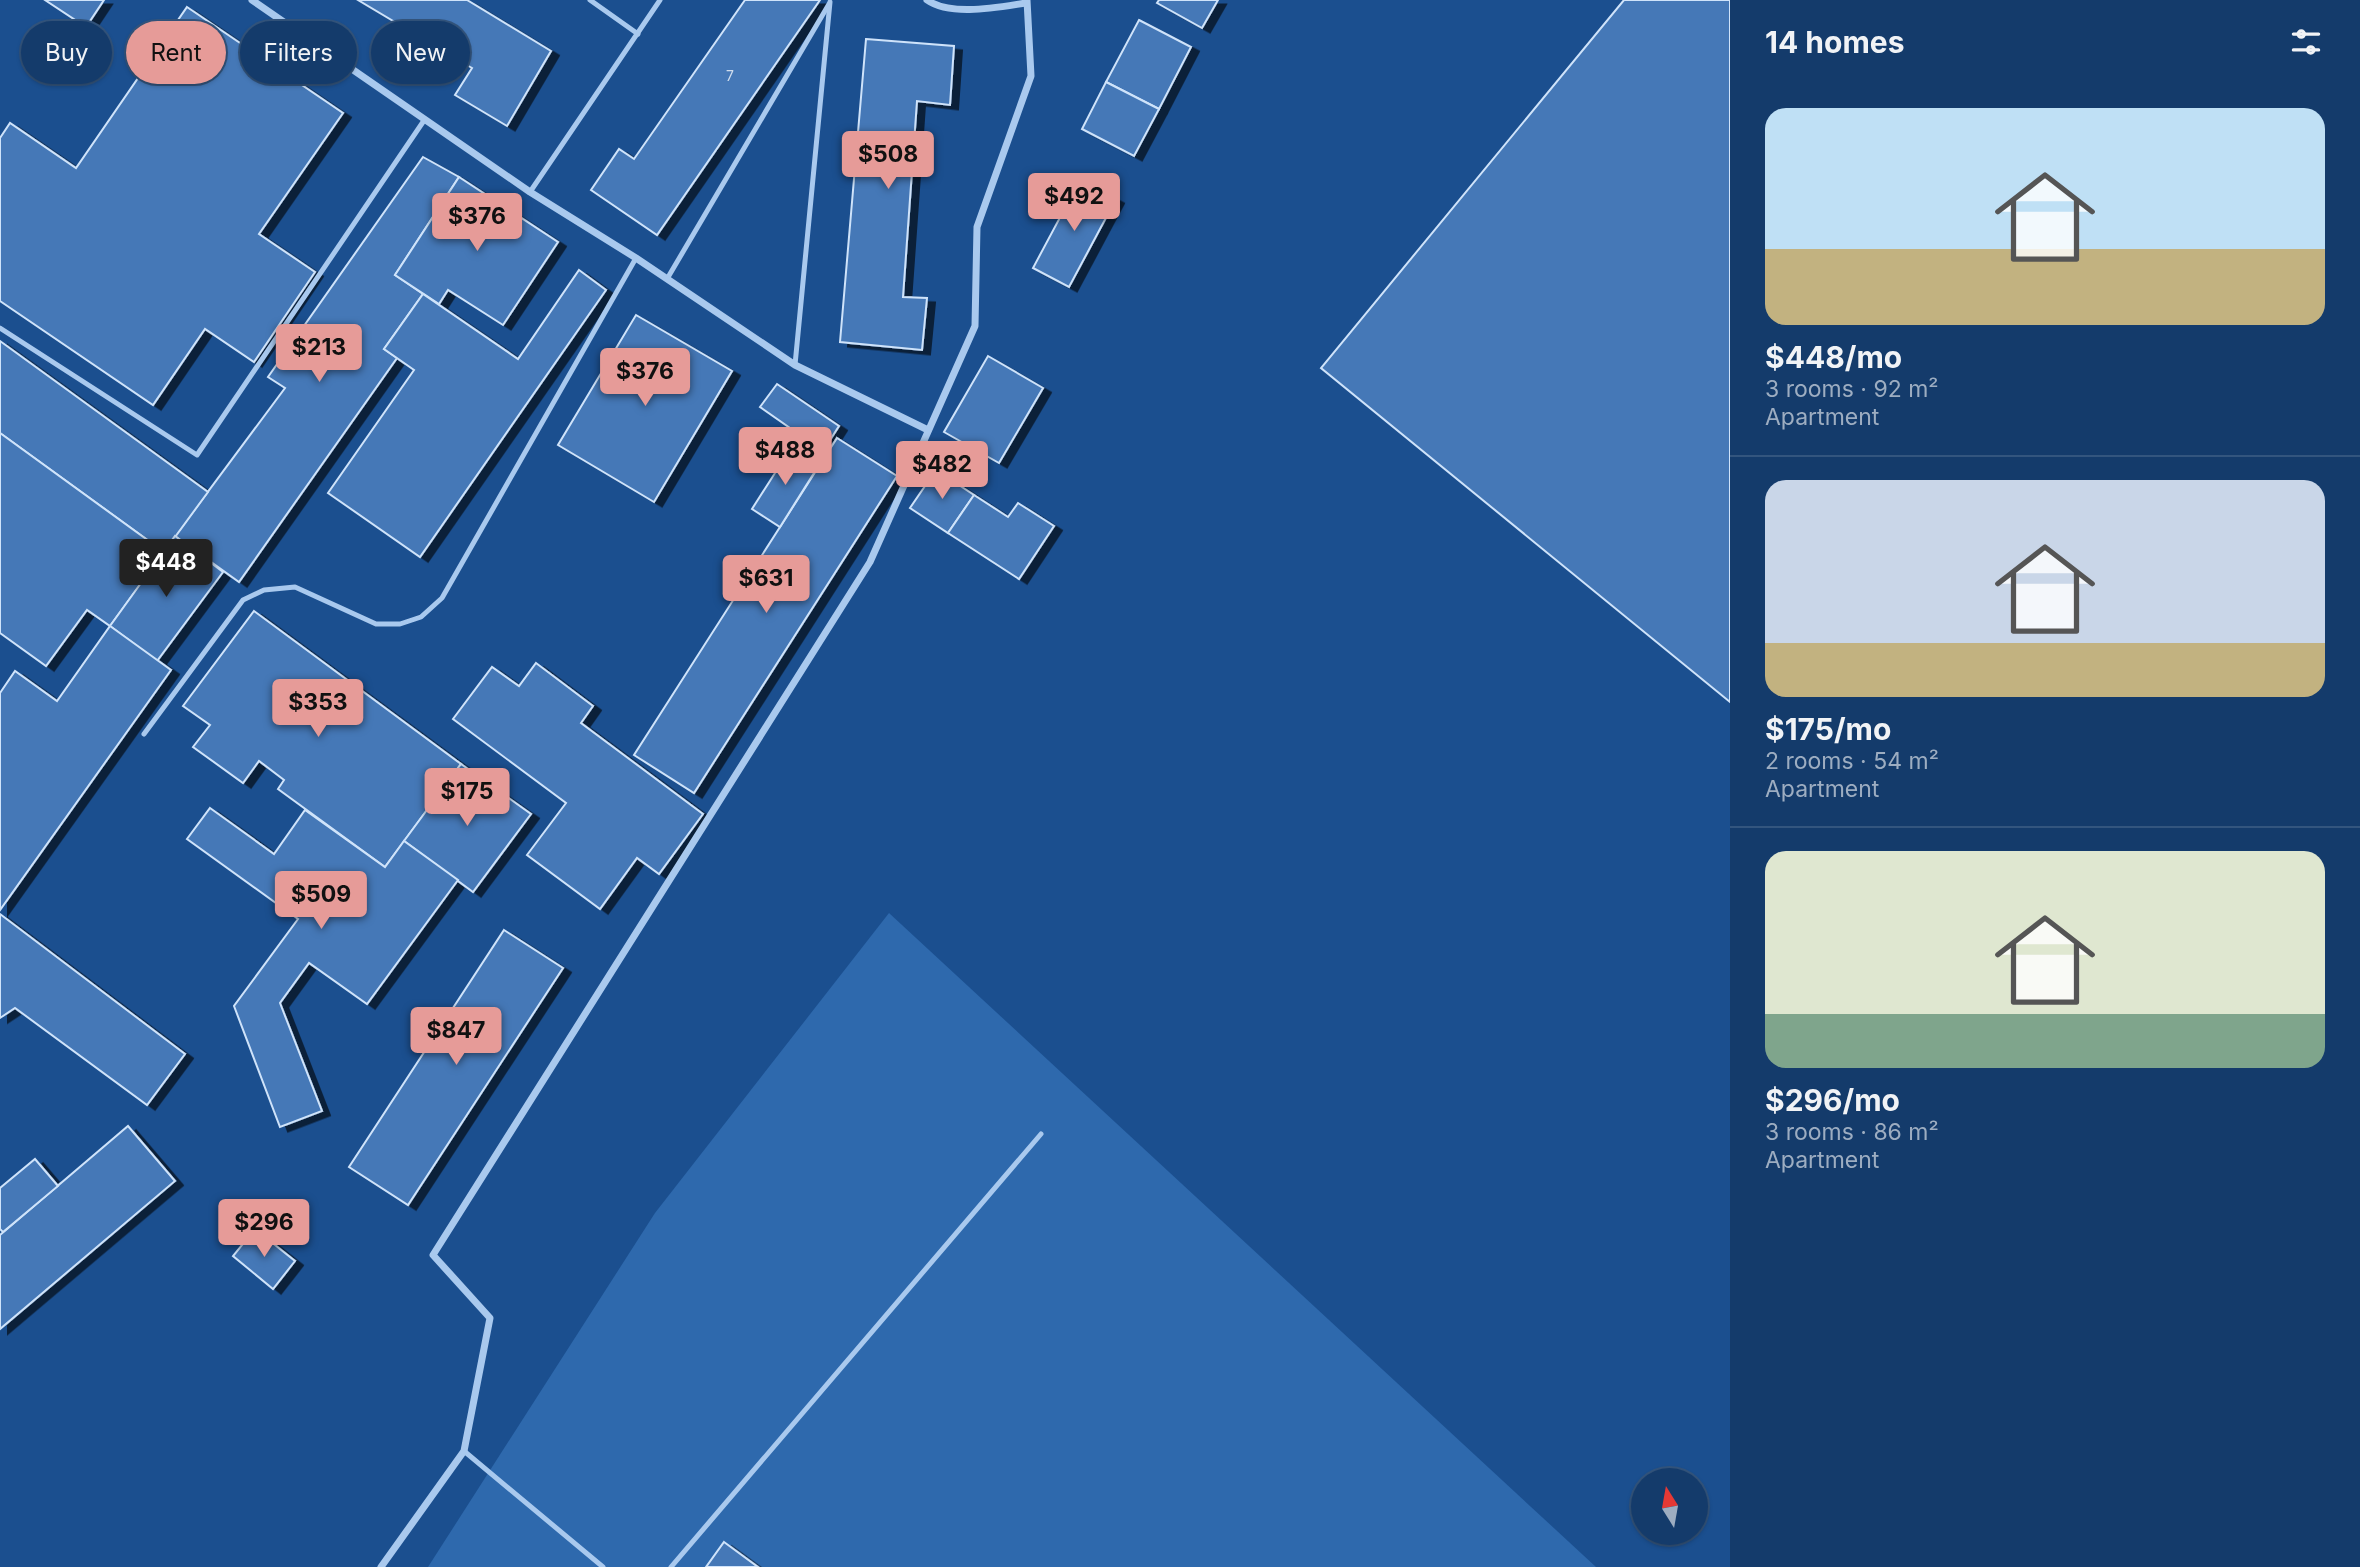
<!DOCTYPE html>
<html lang="en">
<head>
<meta charset="utf-8">
<style>
	:root { --surface:#143b6b; --page:#214673; --text:#f1f3f6; --muted:#9dadc1; --line:#33557e; --accent:#e69b98 }
	body { margin:0; font-family:Inter,sans-serif; background:var(--page); color:var(--text); height:100vh; display:flex; flex-direction:column; font-size:26px; white-space:nowrap }
	* { box-sizing:border-box; margin:0 }
	p { font-size:23px; color:var(--muted) }
	.icon { flex:none; width:38px; height:38px; fill:none; stroke:currentColor; stroke-width:2; stroke-linecap:round; stroke-linejoin:round }
	.map { position:relative; flex:1; overflow:hidden }
	.side { display:flex; flex-direction:column; background:var(--surface); width:630px }
	.side>* { flex:none }
	.guide { position:absolute; left:21px; top:21px; width:665px; height:63px; display:flex; gap:14px }
	.needle { width:46px; rotate:349deg }
	.controls { position:absolute; left:1631px; top:1468px; display:grid; gap:14px }
	.controls a { display:grid; place-items:center; width:77px; height:77px; border-radius:50%; background:var(--surface); box-shadow:0 2px 5px #0004,0 0 0 2px var(--line); font-size:35px }
	.price { position:absolute; translate:-50% -60px; padding:0 16px; border-radius:7px; background:var(--accent); color:#111; font-size:23px; line-height:46px; filter:drop-shadow(0 2px 4px #0008) }
	.price::after { content:''; position:absolute; left:50%; top:42px; width:21px; height:16px; margin-left:-10px; background:inherit; clip-path:polygon(0 0,100% 0,50% 100%) }
	.price.active { background:#222; color:#fff }
	ul { padding:0; list-style:none }
	li { display:grid; align-content:center; gap:14px; height:371px; padding:0 35px }
	li+li { border-top:2px solid var(--line) }
	li span { display:grid; place-items:center; height:217px; border-radius:21px; color:#555 }
	li>.icon { margin-inline-start:auto }
	span .icon { width:126px; height:126px; fill:#fffc; stroke-width:1 }
	li b { font-size:30px }
	h2 { display:flex; justify-content:space-between; align-items:center; height:84px; padding:0 35px; font-size:30px }
	.pill { padding:0 24px; border-radius:32px; background:var(--surface); box-shadow:0 2px 5px #0004,0 0 0 2px var(--line); font-size:24px; line-height:63px }
	.pill.active { background:var(--accent); color:#111 }
	main { display:flex; flex:1; min-height:0 }
	.map>svg:first-child { display:block }
	.green { fill:#2e69ad }
	.building { fill:#4478b7; stroke:#cfe3fa; stroke-width:2; filter:url(#shadow) }
	.lines { fill:none; stroke-linecap:round; stroke-linejoin:round }
	.lane { stroke:#a9c9ee; stroke-width:5 }
	.street { stroke:#a9c9ee; stroke-width:7 }
	.labels { text-anchor:middle; dominant-baseline:central; stroke-width:7; stroke-linejoin:round; paint-order:stroke }
	.number-label { font-size:14px; fill:#d0dded }
</style>
</head>
<body>
<main>
<div class="map">
<svg width="1730" height="1567" viewBox="0 0 1730 1567">
	<defs>
		<filter id="shadow"><feDropShadow dx="8" dy="4.5" stdDeviation="0" flood-color="#0009"/></filter>
	</defs>
	<rect width="100%" height="100%" fill="#1b4f8f"/>
	<polygon class="green" points="889,913 1596,1567 428,1567 655,1213"/>
	<g class="building">
		<polygon points="45,0 104,0 86,27"/>
		<polygon points="358,0 467,0 551,51 507,126 455,95 472,68"/>
		<polygon points="745,0 820,0 657,235 591,190 619,149 634,159"/>
		<polygon points="1159,0 1218,0 1202,28 1157,3"/>
		<polygon points="1624,0 1730,0 1730,702 1321,368"/>
		<polygon points="187,7 343,113 259,234 315,272 254,362 205,329 153,405 0,301 0,138 10,123 76,168"/>
		<polygon points="1139,20 1191,47 1159,109 1106,82"/>
		<polygon points="866,39 954,46 950,105 917,101 903,297 927,298 922,350 840,342"/>
		<polygon points="1106,82 1159,109 1134,156 1082,129"/>
		<polygon points="423,157 459,177 395,275 423,294 384,349 397,358 239,582 175,536 285,388 268,377"/>
		<polygon points="459,177 558,242 503,325 448,290 439,304 395,275"/>
		<polygon points="1080,180 1116,199 1069,287 1033,268"/>
		<polygon points="579,270 606,290 420,557 328,493 414,370 384,349 423,294 518,359"/>
		<polygon points="636,315 732,371 654,502 558,445"/>
		<polygon points="0,341 208,492 164,552 0,433"/>
		<polygon points="988,356 1043,388 999,463 944,432"/>
		<polygon points="777,384 839,426 823,451 760,407"/>
		<polygon points="0,433 164,552 110,626 87,610 46,666 0,633"/>
		<polygon points="837,438 897,476 694,793 634,755"/>
		<polygon points="791,448 819,465 780,527 752,509"/>
		<polygon points="936,470 974,495 948,533 910,508"/>
		<polygon points="974,495 1008,517 1018,503 1054,526 1019,579 948,533"/>
		<polygon points="175,536 223,572 157,661 110,626"/>
		<polygon points="254,611 461,764 385,867 278,789 284,780 259,761 243,783 193,747 210,725 183,706"/>
		<polygon points="110,626 171,670 0,910 0,693 15,671 57,701"/>
		<polygon points="536,663 593,706 581,723 703,814 659,874 637,858 600,909 527,855 566,803 453,719 492,667 519,686"/>
		<polygon points="461,764 531,814 473,892 404,841"/>
		<polygon points="210,808 274,854 305,810 385,867 404,841 458,880 367,1004 309,963 280,1003 322,1111 280,1127 234,1006 298,919 187,839"/>
		<polygon points="0,914 185,1054 147,1105 15,1008 0,1018"/>
		<polygon points="504,930 563,968 408,1205 349,1167"/>
		<polygon points="128,1126 175,1181 0,1329 0,1235"/>
		<polygon points="35,1159 58,1186 3,1232 0,1229 0,1188"/>
		<polygon points="255,1229 295,1261 273,1289 233,1256"/>
		<polygon points="724,1542 758,1567 706,1567"/>
	</g>
	<g class="lines">
		<g class="lane">
			<polyline points="590,0 638,34"/>
			<polyline points="530,192 660,0"/>
			<polyline points="667,279 829,4"/>
			<polyline points="0,328 197,455 425,119"/>
			<polyline points="795,365 830,2"/>
			<polyline points="144,734 243,600 264,590 295,587 376,624 400,624 421,617 442,598 636,258"/>
			<polyline points="464,1451 603,1567"/>
			<polyline points="671,1567 1041,1134"/>
		</g>
		<g class="street">
			<polyline points="252,0 530,192 636,258 795,365 928,430"/>
			<path d="M927,0C951,17 999,7 1026,3"/>
			<polyline points="381,1567 464,1451 490,1318 433,1255 870,562 975,326 977,227 1031,76 1027,0"/>
		</g>
	</g>
	<g class="labels">
		<g class="number-label">
			<text x="730" y="75">7</text>
		</g>
	</g>
</svg>
<div class="controls">
<a><svg class="needle" viewBox="-14 -14 28 28"><path d="M0-13l5 13h-10z" fill="#e53935"/><path d="M0 13l5-13h-10z" fill="#9dadc1"/></svg></a>
</div>
<b class="price" style="left:888px;top:191px">$508</b>
<b class="price" style="left:1074px;top:233px">$492</b>
<b class="price" style="left:477px;top:253px">$376</b>
<b class="price" style="left:319px;top:384px">$213</b>
<b class="price" style="left:645px;top:408px">$376</b>
<b class="price" style="left:785px;top:487px">$488</b>
<b class="price" style="left:942px;top:501px">$482</b>
<b class="price active" style="left:166px;top:599px">$448</b>
<b class="price" style="left:766px;top:615px">$631</b>
<b class="price" style="left:318px;top:739px">$353</b>
<b class="price" style="left:467px;top:828px">$175</b>
<b class="price" style="left:321px;top:931px">$509</b>
<b class="price" style="left:456px;top:1067px">$847</b>
<b class="price" style="left:264px;top:1259px">$296</b>
<div class="guide">
<a class="pill">Buy</a>
<a class="pill active">Rent</a>
<a class="pill">Filters</a>
<a class="pill">New</a>
</div>
</div>
<section class="side">
<h2>14 homes<svg class="icon" aria-label="filters" viewBox="0 0 24 24"><path d="M4 7h16M4 17h16"/><circle cx="9" cy="7" r="2"/><circle cx="15" cy="17" r="2"/></svg></h2>
<ul>
<li><span style="background:linear-gradient(#bfe0f5 65%,#c2b280 0)"><svg class="icon" aria-label="home" viewBox="0 0 24 24"><path d="M3 11l9-7 9 7M6 9v11h12V9"/></svg></span><div><b>$448/mo</b><p>3 rooms · 92 m²</p><p>Apartment</p></div></li>
<li><span style="background:linear-gradient(#c9d6e8 75%,#c2b280 0)"><svg class="icon" aria-label="home" viewBox="0 0 24 24"><path d="M3 11l9-7 9 7M6 9v11h12V9"/></svg></span><div><b>$175/mo</b><p>2 rooms · 54 m²</p><p>Apartment</p></div></li>
<li><span style="background:linear-gradient(#dfe7d0 75%,#7fa58c 0)"><svg class="icon" aria-label="home" viewBox="0 0 24 24"><path d="M3 11l9-7 9 7M6 9v11h12V9"/></svg></span><div><b>$296/mo</b><p>3 rooms · 86 m²</p><p>Apartment</p></div></li>
</ul>
</section>
</main>
</body>
</html>
